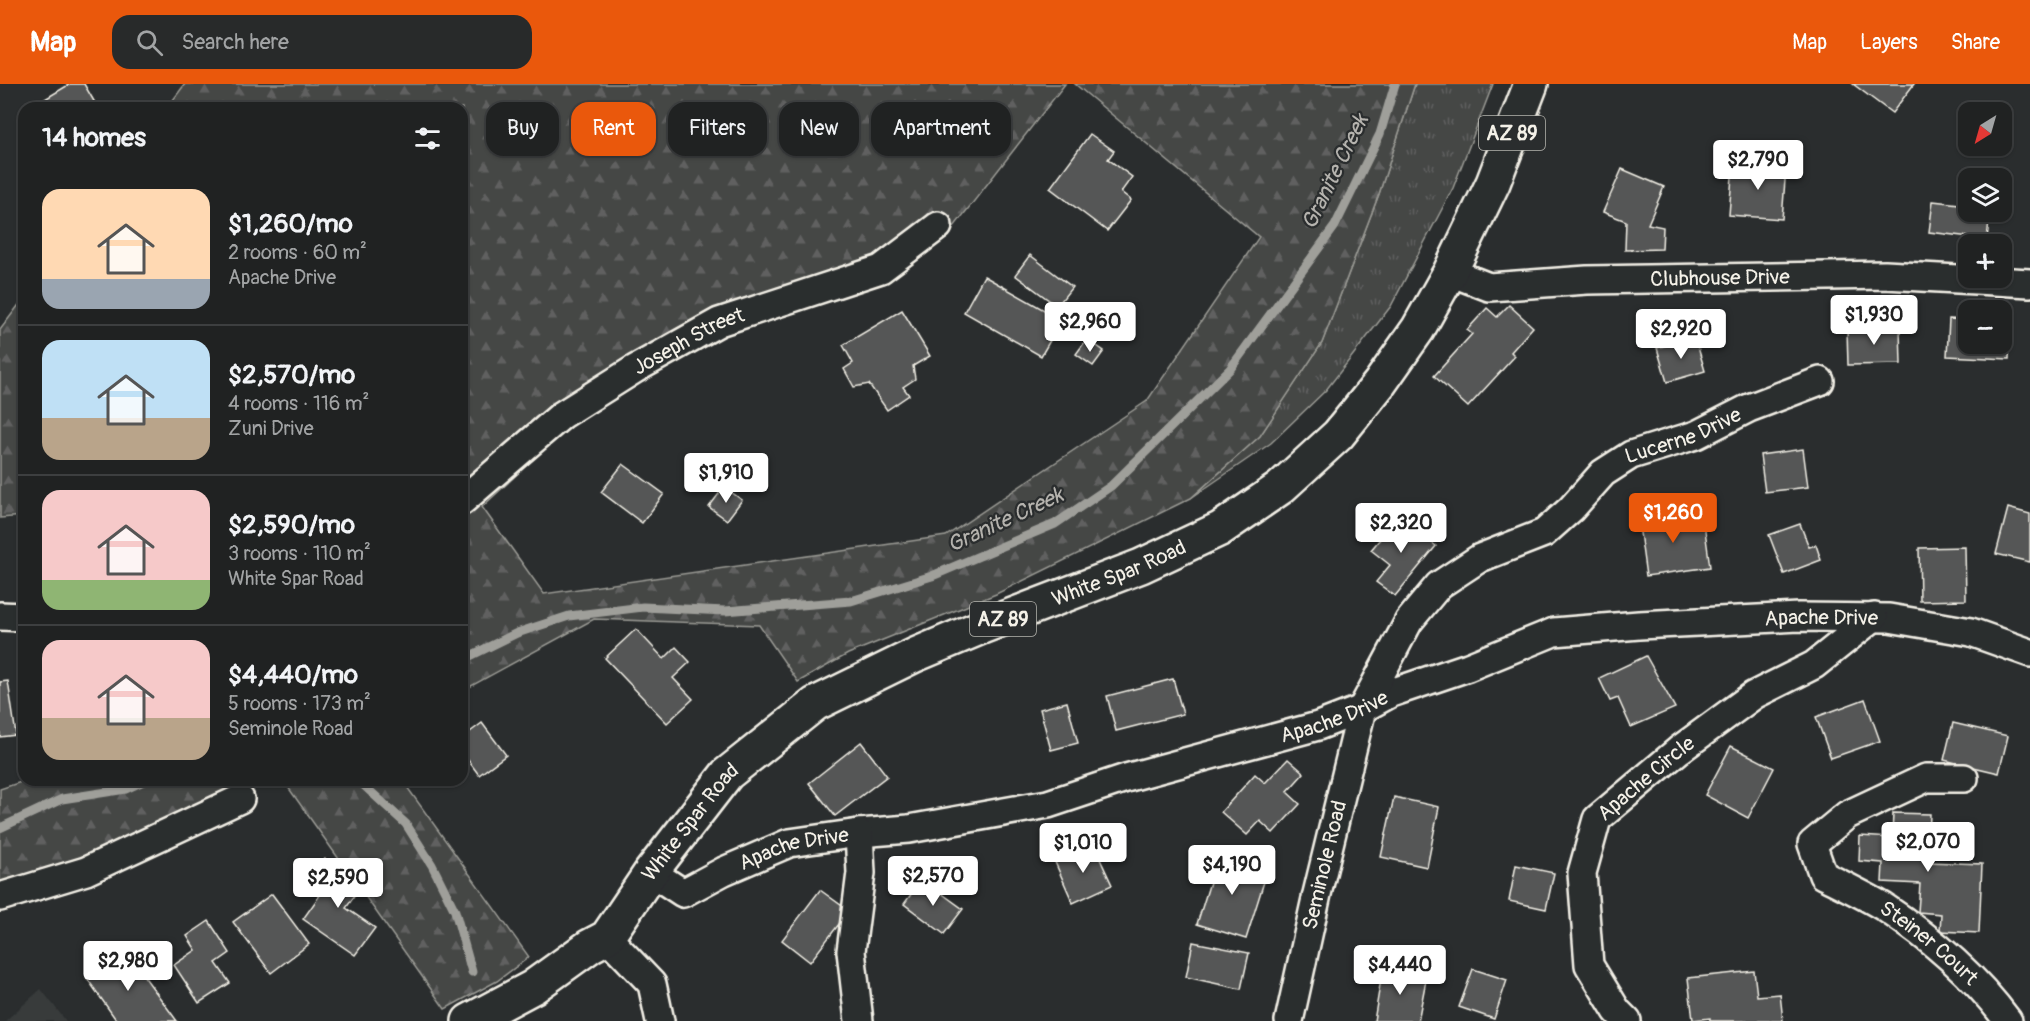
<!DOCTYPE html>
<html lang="en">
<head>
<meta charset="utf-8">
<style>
	:root { --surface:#202222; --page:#282a2a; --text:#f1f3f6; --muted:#a2a4a5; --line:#3d3f40; --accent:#ea580c }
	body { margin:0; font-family:Pangolin,sans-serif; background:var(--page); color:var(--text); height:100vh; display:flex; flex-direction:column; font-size:22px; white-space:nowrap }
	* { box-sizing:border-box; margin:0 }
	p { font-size:20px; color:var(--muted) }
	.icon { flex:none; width:33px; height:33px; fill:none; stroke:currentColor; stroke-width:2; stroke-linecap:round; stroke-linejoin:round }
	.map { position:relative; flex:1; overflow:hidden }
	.drawer { position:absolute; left:18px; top:18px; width:450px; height:684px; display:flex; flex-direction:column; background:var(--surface); border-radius:18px; box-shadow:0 2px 4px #0004,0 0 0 2px var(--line) }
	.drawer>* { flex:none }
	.top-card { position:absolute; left:486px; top:18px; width:570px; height:54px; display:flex; gap:12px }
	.needle { width:39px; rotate:217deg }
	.buttons { position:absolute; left:1958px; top:18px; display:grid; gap:12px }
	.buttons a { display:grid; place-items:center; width:54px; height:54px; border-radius:12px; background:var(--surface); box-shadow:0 2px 4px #0004,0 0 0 2px var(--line); font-size:30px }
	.price { position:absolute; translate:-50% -51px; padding:0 14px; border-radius:6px; background:#fff; color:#222; font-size:20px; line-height:39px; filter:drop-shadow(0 2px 3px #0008) }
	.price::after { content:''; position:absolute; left:50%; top:36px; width:18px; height:14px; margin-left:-9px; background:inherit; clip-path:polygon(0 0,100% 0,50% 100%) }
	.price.selected { background:var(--accent); color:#fff }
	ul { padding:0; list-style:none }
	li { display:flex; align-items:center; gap:18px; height:150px; padding:0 24px }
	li+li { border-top:2px solid var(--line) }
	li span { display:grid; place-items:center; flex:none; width:168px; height:120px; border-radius:18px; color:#555 }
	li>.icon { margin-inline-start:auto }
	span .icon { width:72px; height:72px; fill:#fffc; stroke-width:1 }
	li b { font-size:26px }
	h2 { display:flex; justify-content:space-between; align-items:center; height:72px; padding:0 24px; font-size:26px }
	.tag { padding:0 21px; border-radius:18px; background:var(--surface); box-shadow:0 2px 4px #0004,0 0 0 2px var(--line); font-size:21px; line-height:54px }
	.tag.selected { background:var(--accent); color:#fff }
	header { display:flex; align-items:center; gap:36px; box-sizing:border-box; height:84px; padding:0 30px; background:var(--accent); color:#fff }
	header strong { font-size:28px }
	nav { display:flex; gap:33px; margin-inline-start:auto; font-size:21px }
	.search { width:420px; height:54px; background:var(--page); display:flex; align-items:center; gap:15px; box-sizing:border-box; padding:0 21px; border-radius:18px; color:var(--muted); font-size:22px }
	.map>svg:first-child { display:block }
	.built { fill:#373a3a }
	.grass { fill:url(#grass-tufts); stroke:#9c9c96; stroke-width:1.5 }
	.forest { fill:url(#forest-firs); stroke:#9c9c96; stroke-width:1.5 }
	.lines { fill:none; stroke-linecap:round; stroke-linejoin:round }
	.stream { stroke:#9f9f9a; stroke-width:9 }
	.building { fill:#555756; stroke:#f4f1e8; stroke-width:1.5 }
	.street-casing { stroke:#f4f1e8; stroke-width:32 }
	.primary-casing { stroke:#f4f1e8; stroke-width:38 }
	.street { stroke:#2a2d2e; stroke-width:27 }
	.primary { stroke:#2a2d2e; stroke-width:33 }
	.labels { text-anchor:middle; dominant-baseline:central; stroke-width:4.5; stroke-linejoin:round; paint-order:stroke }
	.shield { fill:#2a2d2e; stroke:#b7b6b0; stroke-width:1.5 }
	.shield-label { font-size:20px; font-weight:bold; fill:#f4f1e8 }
	.street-label { font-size:21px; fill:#f4f1e8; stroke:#2a2d2e }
	.water-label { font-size:22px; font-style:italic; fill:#b5b3ae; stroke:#2a2d2e }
</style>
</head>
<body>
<header>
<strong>Map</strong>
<div class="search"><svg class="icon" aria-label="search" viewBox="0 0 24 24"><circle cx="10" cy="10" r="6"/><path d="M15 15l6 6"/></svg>Search here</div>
<nav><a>Map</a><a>Layers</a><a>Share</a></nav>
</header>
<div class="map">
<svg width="2030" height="937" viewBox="0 0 2030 937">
	<defs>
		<pattern id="grass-tufts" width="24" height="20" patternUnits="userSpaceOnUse" patternTransform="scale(1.5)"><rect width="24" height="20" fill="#444645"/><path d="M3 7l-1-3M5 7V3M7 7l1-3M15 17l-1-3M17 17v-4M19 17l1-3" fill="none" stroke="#606160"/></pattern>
		<pattern id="forest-firs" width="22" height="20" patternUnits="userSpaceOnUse" patternTransform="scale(1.5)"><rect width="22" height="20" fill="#444645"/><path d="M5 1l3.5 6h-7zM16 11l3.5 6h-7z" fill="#606160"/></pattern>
	</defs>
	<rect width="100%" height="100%" fill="#2a2d2e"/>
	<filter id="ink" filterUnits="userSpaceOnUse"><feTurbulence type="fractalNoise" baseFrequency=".0167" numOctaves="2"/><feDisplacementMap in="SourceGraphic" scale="12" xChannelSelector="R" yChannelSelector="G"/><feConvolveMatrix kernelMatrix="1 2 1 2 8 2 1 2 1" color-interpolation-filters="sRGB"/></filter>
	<g filter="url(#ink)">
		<polygon class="built" points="41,905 66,937 5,937"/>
		<polygon class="grass" points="1415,0 1493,0 1453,104 1391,222 1326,306 1271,359 1191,414 1260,352 1322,259 1379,110"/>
		<g class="forest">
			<polygon points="185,0 1065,0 950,148 886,199 721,249 570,341 482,423 544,510 946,452 1147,317 1259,153 1075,0 1415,0 1379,110 1322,259 1260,352 1191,414 996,510 848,570 798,598 759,541 594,535 462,607 462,24 167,24"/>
			<polygon points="24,214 24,432 0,434 0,246"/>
			<polygon points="27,696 252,696 79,780 0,800 0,705"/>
			<polygon points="283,696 402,696 529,873 497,897 445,925"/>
		</g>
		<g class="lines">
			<g class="stream">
				<polyline points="462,576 517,549 569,532 643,523 725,527 851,517 932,492 1055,440 1111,402 1230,285 1335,142 1380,50 1395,0"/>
				<polyline points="358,696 406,740 432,781 455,827 472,888"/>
				<polyline points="0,744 62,715 126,705 146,696"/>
			</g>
		</g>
		<g class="building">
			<polygon points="70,0 84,0 98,24 30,24"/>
			<polygon points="1853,0 1914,0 1892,29"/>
			<polygon points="1090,50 1114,67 1108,75 1132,93 1121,108 1131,116 1107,147 1050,104"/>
			<polygon points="1733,79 1786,83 1782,135 1729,131"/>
			<polygon points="1622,85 1664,103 1648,140 1663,143 1662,165 1625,166 1626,137 1603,128"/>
			<polygon points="1933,117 1968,121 1968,128 1990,128 1987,155 1929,148"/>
			<polygon points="1030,171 1072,203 1057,222 1015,191"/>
			<polygon points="984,192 1062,236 1041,272 964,228"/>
			<polygon points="1509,221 1533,243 1511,268 1515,272 1468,323 1434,292 1472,250 1467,246 1487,224 1497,233"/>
			<polygon points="902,226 930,272 913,282 915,295 903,303 909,311 887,326 869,300 854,303 844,285 853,279 843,261"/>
			<polygon points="1949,235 1968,236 1968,260 2001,260 2001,238 2010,239 2009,275 1947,272"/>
			<polygon points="1900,244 1901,280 1848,281 1847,245"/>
			<polygon points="1695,253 1705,287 1667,298 1657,264"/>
			<polygon points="1087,255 1104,267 1093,282 1076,270"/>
			<polygon points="1803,365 1808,403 1765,408 1760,371"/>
			<polygon points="623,380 664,410 642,439 601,408"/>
			<polygon points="724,403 742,416 727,436 709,423"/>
			<polygon points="2008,424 2030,430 2030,478 1996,470"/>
			<polygon points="1689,427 1691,441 1704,439 1710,483 1646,492 1638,434"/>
			<polygon points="1399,432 1436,462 1395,512 1376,498 1390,481 1371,466"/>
			<polygon points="1800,440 1809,463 1816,461 1821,476 1784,490 1769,451"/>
			<polygon points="1965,463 1966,516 1920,517 1919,464"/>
			<polygon points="636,545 664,575 676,563 690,578 673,594 693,615 667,639 605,574"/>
			<polygon points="1646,572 1675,624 1631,643 1618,614 1610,617 1599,594"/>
			<polygon points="1173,595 1183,630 1116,647 1107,612"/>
			<polygon points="8,597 16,651 0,653 0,598"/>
			<polygon points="1865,615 1880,657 1831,674 1816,633"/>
			<polygon points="1067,618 1078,659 1051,666 1040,625"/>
			<polygon points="482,639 506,671 479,691 462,668 462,654"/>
			<polygon points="1953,639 2008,652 1999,689 1944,676"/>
			<polygon points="861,658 887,692 835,732 809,699"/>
			<polygon points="1731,662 1774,684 1748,734 1705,711"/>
			<polygon points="1288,675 1304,689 1287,708 1300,720 1273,749 1260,737 1247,751 1221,728 1255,690 1265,699"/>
			<polygon points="1394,713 1439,723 1427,783 1381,773"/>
			<polygon points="1893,729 1930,730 1928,778 1982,780 1979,849 1940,847 1941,830 1918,828 1920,800 1882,798 1883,779 1859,777 1860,752 1892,754"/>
			<polygon points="1093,760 1112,801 1073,819 1055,778"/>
			<polygon points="1219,769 1268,785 1246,855 1197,840"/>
			<polygon points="325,775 362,801 346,824 375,844 355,871 303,835 325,804 312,795"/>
			<polygon points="1516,781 1554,789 1546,825 1509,817"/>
			<polygon points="922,795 963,825 944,850 904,820"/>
			<polygon points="820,806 849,827 810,878 782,856"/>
			<polygon points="272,810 309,860 271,889 233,838"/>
			<polygon points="209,837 230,869 216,879 230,899 199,919 174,881 196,866 187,852"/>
			<polygon points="1193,858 1249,869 1241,905 1186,893"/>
			<polygon points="124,865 177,937 117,937 86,893"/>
			<polygon points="1383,883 1427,891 1418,937 1374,937"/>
			<polygon points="1473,885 1507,896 1494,935 1459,923"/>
			<polygon points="1754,887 1757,912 1780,910 1783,937 1710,937 1710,934 1693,936 1688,894"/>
		</g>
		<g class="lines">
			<defs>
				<g id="street">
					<path id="s1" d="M1450,188L1489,203L1587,196L1885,191L2030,199"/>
					<path id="s2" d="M462,417L562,331L635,285L719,238L881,185L938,142"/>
					<polyline points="0,532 24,533"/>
					<path id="s3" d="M1964,694H1926L1847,731L1812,760L1823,791C1843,801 1864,811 1884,823C1931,854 1975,892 2008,937"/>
					<path id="s4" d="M651,788L683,809L724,787L789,759L859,749L909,745L1048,720L1126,694L1318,642L1362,625L1391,609L1468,583L1554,548L1639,541L1799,533L1889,534L1971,548L2030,569"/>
					<polyline points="0,813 86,787 240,715"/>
					<polyline points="607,853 652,900 660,937"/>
					<polyline points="859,937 851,867 861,789 859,749"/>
					<path id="s5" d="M1289,937L1317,810L1362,625L1409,537L1439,501L1480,474L1544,449L1571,425L1603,389L1631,371L1696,351L1749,324L1820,297"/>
					<path id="s6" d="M1627,937L1617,927L1589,881L1582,789L1597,735L1679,666L1754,611L1814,581L1874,533"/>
				</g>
				<g id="primary">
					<path id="s7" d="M469,937L533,903L590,862L607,853L651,788L727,690L815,620L915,571L984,542L1141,482L1220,445L1280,404L1338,351L1380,299L1418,245L1450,188L1493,99L1531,0"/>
				</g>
			</defs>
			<use href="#street" class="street-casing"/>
			<use href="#primary" class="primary-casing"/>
			<use href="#street" class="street"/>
			<use href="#primary" class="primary"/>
		</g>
	</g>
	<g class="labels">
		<g class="shield">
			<rect x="1479" y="32" width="66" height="34" rx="4.5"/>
			<rect x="970" y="518" width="66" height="34" rx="4.5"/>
		</g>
		<g class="shield-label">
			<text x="1512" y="49">AZ 89</text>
			<text x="1003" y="535">AZ 89</text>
		</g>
		<g class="street-label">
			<text stroke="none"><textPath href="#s1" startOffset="273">Clubhouse Drive</textPath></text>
			<text stroke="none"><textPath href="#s2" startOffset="279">Joseph Street</textPath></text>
			<text stroke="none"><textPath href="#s5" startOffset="758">Lucerne Drive</textPath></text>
			<text stroke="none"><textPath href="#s7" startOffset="808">White Spar Road</textPath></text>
			<text stroke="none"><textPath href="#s4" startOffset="1221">Apache Drive</textPath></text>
			<text stroke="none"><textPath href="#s4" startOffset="717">Apache Drive</textPath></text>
			<text stroke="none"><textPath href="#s6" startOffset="280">Apache Circle</textPath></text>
			<text stroke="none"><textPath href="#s7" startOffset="304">White Spar Road</textPath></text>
			<text stroke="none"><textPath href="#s4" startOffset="159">Apache Drive</textPath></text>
			<text stroke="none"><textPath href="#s5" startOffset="160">Seminole Road</textPath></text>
			<text stroke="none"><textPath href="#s3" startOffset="330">Steiner Court</textPath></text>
		</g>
		<g class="water-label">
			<text transform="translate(1335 88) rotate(-64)">Granite Creek</text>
			<text transform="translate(1005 436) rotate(-25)">Granite Creek</text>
		</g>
	</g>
</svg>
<div class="buttons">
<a><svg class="needle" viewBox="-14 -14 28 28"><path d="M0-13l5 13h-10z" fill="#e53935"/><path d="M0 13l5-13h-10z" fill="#a2a4a5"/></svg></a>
<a><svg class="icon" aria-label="layers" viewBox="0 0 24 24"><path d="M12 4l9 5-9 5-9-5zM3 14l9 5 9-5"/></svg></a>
<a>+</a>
<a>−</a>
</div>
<b class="price" style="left:1758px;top:107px">$2,790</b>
<b class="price" style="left:1874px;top:262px">$1,930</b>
<b class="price" style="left:1090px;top:269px">$2,960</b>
<b class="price" style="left:1681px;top:276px">$2,920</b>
<b class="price" style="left:726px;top:420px">$1,910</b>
<b class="price selected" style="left:1673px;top:460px">$1,260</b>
<b class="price" style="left:1401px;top:470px">$2,320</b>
<b class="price" style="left:1928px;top:789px">$2,070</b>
<b class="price" style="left:1083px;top:790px">$1,010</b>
<b class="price" style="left:1232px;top:812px">$4,190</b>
<b class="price" style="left:933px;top:823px">$2,570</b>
<b class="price" style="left:338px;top:825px">$2,590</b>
<b class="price" style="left:128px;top:908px">$2,980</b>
<b class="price" style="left:1400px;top:912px">$4,440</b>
<div class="top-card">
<a class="tag">Buy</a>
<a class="tag selected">Rent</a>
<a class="tag">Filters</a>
<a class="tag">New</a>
<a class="tag">Apartment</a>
</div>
<section class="drawer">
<h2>14 homes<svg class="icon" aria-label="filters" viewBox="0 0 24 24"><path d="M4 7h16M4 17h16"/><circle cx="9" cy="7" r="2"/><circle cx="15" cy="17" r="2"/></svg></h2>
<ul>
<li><span style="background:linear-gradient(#ffd9b3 75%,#9aa5b1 0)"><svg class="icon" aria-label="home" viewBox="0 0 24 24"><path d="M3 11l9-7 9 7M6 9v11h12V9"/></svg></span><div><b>$1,260/mo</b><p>2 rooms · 60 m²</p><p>Apache Drive</p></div></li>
<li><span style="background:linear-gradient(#bfe0f5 65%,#b9a48a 0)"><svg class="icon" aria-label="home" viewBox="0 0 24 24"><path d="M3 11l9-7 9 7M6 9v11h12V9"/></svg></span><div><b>$2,570/mo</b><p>4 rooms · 116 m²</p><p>Zuni Drive</p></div></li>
<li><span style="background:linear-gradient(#f6c9c9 75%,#8fb573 0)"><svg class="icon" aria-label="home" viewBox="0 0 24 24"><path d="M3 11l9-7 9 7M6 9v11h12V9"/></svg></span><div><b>$2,590/mo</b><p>3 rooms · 110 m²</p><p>White Spar Road</p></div></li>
<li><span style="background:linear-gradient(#f6c9c9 65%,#b9a48a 0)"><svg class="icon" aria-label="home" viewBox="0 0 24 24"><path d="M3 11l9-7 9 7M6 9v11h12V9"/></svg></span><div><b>$4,440/mo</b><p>5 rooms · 173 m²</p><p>Seminole Road</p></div></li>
</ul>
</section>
</div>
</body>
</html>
